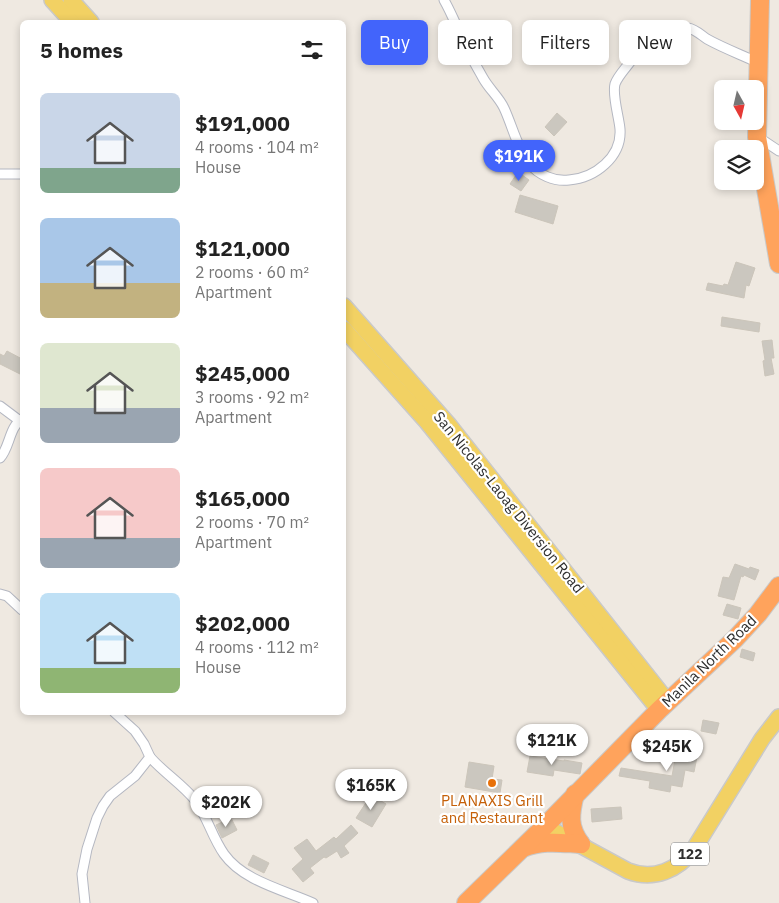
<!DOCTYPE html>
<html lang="en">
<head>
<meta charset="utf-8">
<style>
	:root { --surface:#fff; --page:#f6f6f6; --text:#222; --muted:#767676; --accent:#4264fb }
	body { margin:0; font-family:"IBM Plex Sans",sans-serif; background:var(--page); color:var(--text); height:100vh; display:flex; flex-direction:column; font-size:19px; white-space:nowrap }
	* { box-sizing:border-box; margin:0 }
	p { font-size:16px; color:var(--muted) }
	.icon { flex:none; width:28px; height:28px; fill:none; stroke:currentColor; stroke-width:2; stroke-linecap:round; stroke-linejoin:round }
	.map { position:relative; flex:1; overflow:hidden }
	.panel { position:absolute; left:20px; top:20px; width:326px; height:695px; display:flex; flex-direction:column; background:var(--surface); border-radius:8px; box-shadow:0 2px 8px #0003 }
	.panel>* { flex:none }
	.top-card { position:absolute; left:361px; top:20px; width:342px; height:45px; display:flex; gap:10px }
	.needle { width:32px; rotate:172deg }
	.buttons { position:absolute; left:714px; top:80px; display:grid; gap:10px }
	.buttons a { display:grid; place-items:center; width:50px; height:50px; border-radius:8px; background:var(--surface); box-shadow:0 2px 8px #0003; font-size:25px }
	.price { position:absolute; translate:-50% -42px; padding:0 11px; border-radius:18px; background:#fff; color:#222; font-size:16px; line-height:32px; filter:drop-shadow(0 1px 2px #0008) }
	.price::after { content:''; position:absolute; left:50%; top:30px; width:15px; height:11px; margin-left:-8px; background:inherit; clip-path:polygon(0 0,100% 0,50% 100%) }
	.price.on { background:var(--accent); color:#fff }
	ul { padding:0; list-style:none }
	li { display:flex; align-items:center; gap:15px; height:125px; padding:0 20px }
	li span { display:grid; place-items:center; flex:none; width:140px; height:100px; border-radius:8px; color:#555 }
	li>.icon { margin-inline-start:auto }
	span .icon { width:60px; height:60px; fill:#fffc; stroke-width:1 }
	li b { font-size:21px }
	h2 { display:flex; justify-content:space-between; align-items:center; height:60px; padding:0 20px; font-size:21px }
	.chip { padding:0 18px; border-radius:8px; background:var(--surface); box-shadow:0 2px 8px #0003; font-size:18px; line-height:45px }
	.chip.on { background:var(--accent); color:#fff }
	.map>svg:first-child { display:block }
	.building { fill:#cbc7bf; stroke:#cbc5ba }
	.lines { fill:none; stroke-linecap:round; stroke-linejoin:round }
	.street-casing { stroke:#b4b7c1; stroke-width:11 }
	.primary-casing { stroke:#c9c9c9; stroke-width:18 }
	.highway-casing { stroke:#c9c9c9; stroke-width:20 }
	.street { stroke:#fff; stroke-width:9 }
	.primary { stroke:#f2d163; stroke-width:15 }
	.highway { stroke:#ffa35c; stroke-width:18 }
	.food-dot { fill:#e8710a; stroke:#fff; stroke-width:2 }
	.labels { text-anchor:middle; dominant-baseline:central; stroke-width:4.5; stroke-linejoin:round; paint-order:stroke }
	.shield { fill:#fff; stroke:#6d6d6d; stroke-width:1 }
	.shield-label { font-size:14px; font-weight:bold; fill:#2e2e2e }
	.street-label { font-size:15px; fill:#2e2e2e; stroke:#fff }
	.food-label { font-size:15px; fill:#c56008; stroke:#fff }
</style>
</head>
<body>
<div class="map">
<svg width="779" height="903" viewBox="0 0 779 903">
	<rect width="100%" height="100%" fill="#efe9e1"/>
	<g class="building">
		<polygon points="557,113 567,122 554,136 545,127"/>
		<polygon points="518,172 529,180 521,191 510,184"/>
		<polygon points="520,195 558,206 553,224 515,212"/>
		<polygon points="736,262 755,268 749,286 746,285 744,298 706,290 708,283 723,286 724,284 728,285"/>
		<polygon points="722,317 760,323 759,332 721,326"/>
		<polygon points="772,340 774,358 771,358 774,374 765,376 763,361 765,360 762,341"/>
		<polygon points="7,351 22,359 22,370 20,374 0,364 0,354 4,356"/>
		<polygon points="735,564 749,569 750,567 759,570 755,580 744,575 743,577 741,576 734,600 718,596 723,577 729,578"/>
		<polygon points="727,604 741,608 738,619 723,615"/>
		<polygon points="742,649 755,653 753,661 740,657"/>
		<polygon points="703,720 719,723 716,734 701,731"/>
		<polygon points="659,740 666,742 662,757 654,755"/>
		<polygon points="677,749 698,752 694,772 685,770 682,787 671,785 670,792 649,788 650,781 619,776 621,768 672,776"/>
		<polygon points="530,756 564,761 564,760 582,763 580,774 554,770 553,776 527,772"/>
		<polygon points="469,762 494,766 492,779 502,780 500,793 465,787"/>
		<polygon points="371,795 386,804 372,827 356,818"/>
		<polygon points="621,807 622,819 592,822 591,809"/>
		<polygon points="231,818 237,830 222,838 216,825"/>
		<polygon points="351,825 358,833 344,846 349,853 341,858 337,851 326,858 324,857 310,868 314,873 303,882 292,869 303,859 294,848 307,839 316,851 334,837 336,839"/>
		<polygon points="253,855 269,863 264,873 248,865"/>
	</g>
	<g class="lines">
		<defs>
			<g id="street">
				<path d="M444,0C452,14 458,30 465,44C470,56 477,67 483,78C489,89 499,97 504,108C512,125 518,150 529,163C538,175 555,182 569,180C595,178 622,157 620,129C619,117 612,95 615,84C617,78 623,71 627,66C640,49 663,21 688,28C695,29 701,35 707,39C723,48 742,55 759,63"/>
				<polyline points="758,137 779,151"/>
				<polyline points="0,174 22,174"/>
				<polyline points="0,406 20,421"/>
				<path d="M0,458C10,447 9,427 22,419"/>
				<polyline points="0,594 7,596 22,610"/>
				<path d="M150,757C164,773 182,784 195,800C207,816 212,837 224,854C243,881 284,890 313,903"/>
				<polyline points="85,903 82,874 87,849 97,818 103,806 110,796 135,776 150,757 144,744 135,731 114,712"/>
			</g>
			<g id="primary">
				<polyline points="52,0 72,22"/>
				<polyline points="71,0 91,22"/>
				<polyline points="344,306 449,425 668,702"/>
				<polyline points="344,329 427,422 659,710"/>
				<path d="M545,826L628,871C654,881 678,870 694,849L762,739L779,717"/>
			</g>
			<g id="highway">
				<polyline points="760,0 757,137 779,264"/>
				<path d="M575,794C570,814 568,827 581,844"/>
				<path d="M523,848C543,840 560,843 581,844"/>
				<polyline points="466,903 545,826 659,710 735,639 758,614 779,586"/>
			</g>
		</defs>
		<use href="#street" class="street-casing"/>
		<use href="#primary" class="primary-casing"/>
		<use href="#highway" class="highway-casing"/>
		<use href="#street" class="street"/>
		<use href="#primary" class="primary"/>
		<use href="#highway" class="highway"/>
	</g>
	<circle class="food-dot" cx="492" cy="783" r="5"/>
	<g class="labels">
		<rect class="shield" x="671" y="842.5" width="38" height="23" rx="4"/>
		<g class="shield-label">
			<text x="690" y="854">122</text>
		</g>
		<g class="street-label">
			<text transform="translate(509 502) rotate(51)">San Nicolas-Laoag Diversion Road</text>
			<text transform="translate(709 661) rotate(-44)">Manila North Road</text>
		</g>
		<g class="food-label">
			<text x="492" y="800">PLANAXIS Grill<tspan x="492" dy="17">and Restaurant</tspan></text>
		</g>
	</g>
</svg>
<div class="buttons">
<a><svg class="needle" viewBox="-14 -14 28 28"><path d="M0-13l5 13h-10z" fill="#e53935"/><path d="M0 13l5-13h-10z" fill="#767676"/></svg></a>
<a><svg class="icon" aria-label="layers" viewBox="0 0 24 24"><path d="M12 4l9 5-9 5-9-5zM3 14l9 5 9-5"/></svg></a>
</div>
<b class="price on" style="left:519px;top:182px">$191K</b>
<b class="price" style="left:552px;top:766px">$121K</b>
<b class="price" style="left:667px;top:772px">$245K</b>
<b class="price" style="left:371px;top:811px">$165K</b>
<b class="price" style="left:226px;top:828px">$202K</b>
<div class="top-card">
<a class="chip on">Buy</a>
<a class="chip">Rent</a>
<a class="chip">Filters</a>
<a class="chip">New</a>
</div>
<section class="panel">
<h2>5 homes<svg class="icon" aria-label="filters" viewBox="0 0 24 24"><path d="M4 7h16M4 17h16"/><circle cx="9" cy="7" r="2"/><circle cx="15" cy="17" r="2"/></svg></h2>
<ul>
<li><span style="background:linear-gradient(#c9d6e8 75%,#7fa58c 0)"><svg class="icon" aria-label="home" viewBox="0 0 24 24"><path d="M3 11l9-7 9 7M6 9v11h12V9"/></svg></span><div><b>$191,000</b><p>4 rooms · 104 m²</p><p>House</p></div></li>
<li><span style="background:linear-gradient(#a9c7e8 65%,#c2b280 0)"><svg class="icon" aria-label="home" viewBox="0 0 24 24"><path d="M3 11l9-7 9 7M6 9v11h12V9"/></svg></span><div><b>$121,000</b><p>2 rooms · 60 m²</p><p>Apartment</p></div></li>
<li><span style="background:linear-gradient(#dfe7d0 65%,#9aa5b1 0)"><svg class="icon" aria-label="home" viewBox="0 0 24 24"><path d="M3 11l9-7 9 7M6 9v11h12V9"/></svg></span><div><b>$245,000</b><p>3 rooms · 92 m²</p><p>Apartment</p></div></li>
<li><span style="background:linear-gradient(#f6c9c9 70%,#9aa5b1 0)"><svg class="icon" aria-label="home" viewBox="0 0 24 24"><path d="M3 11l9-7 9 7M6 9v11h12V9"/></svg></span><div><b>$165,000</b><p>2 rooms · 70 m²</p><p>Apartment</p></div></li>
<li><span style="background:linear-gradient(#bfe0f5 75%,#8fb573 0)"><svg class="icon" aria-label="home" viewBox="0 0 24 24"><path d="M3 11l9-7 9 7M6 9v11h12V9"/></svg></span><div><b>$202,000</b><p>4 rooms · 112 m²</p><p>House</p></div></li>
</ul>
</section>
</div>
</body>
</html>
